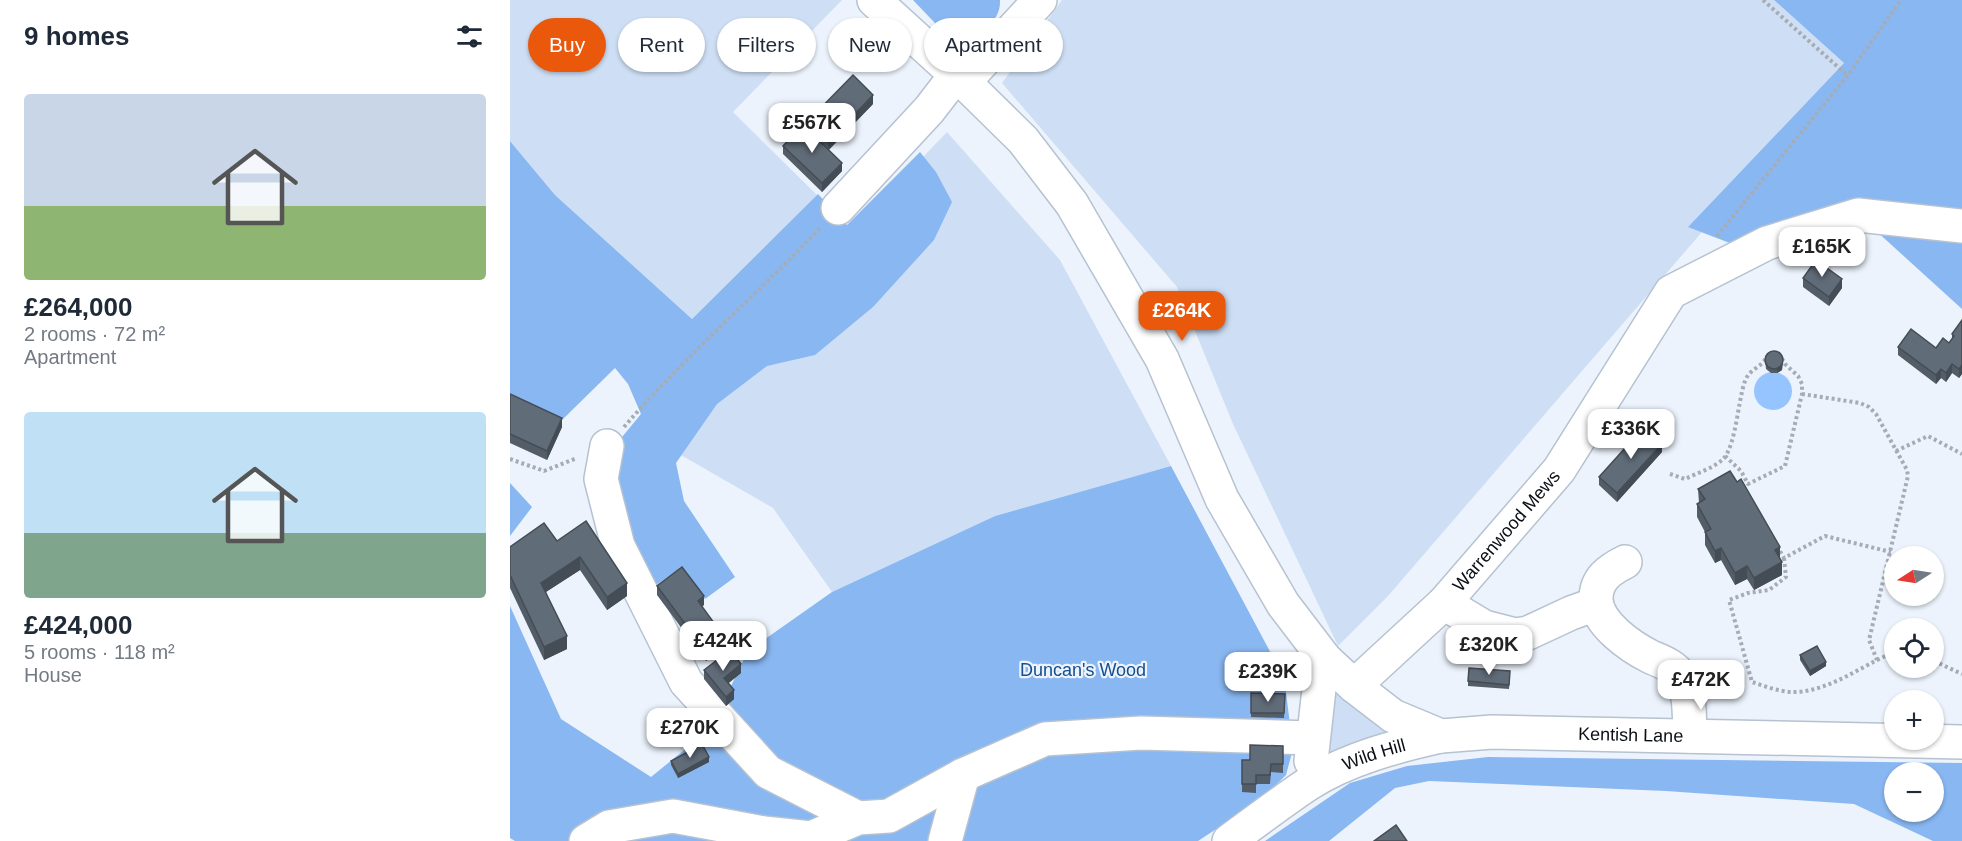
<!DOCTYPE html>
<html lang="en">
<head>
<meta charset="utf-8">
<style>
	:root { --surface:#fff; --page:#f2f2f3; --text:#1f2937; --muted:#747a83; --accent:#ea580c }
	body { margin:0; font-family:Helvetica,sans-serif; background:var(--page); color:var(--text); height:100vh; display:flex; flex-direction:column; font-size:22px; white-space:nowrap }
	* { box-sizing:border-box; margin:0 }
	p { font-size:20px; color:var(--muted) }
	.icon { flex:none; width:33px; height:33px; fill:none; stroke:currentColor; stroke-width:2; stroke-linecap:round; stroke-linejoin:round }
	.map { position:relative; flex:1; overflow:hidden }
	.details { display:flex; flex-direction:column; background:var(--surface); width:510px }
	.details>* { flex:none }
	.top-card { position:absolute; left:18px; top:18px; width:570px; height:54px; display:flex; gap:12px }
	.needle { width:39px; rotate:258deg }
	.fabs { position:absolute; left:1374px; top:546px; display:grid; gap:12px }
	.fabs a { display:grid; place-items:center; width:60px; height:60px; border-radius:50%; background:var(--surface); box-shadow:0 2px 4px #0004; font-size:30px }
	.price { position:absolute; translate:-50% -51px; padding:0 14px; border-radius:12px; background:#fff; color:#222; font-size:20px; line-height:39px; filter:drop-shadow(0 2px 3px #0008) }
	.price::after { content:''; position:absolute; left:50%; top:36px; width:18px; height:14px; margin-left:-9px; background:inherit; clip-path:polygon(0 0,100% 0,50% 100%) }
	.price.active { background:var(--accent); color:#fff }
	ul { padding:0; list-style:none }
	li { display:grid; align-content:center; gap:12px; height:318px; padding:0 24px }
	li span { display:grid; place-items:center; height:186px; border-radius:6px; color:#555 }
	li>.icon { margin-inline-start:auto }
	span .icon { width:108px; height:108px; fill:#fffc; stroke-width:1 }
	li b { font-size:26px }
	h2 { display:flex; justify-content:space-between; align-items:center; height:72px; padding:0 24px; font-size:26px }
	.pill { padding:0 21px; border-radius:27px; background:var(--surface); box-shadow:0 2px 4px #0004; font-size:21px; line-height:54px }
	.pill.active { background:var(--accent); color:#fff }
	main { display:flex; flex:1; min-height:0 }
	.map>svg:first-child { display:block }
	.green { fill:#cedff5 }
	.forest { fill:#89b7f1; fill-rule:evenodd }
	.water { fill:#96c4ff }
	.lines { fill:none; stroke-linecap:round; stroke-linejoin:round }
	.minor-casing { stroke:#b6c2d0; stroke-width:36 }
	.major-casing { stroke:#b6c2d0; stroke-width:36 }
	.path { stroke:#a6acb4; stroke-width:4; stroke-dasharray:3 3; stroke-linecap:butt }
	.minor { stroke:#fff; stroke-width:33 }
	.major { stroke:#fff; stroke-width:33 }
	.wall { fill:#535d68 }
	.shaded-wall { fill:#444c55 }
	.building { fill:#616c79; stroke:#444c55; stroke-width:1.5 }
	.labels { text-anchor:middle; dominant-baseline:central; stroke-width:4.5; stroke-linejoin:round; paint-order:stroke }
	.street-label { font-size:18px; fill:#0b0f14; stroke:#ecf3fc }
	.park-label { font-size:18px; fill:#154f8f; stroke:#ecf3fc }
</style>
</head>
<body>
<main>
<section class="details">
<h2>9 homes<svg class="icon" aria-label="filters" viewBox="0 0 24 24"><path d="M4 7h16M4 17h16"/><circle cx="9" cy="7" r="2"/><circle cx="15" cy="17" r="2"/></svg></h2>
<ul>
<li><span style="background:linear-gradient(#c9d6e8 60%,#8fb573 0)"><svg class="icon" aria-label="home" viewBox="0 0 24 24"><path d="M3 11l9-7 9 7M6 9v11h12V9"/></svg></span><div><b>£264,000</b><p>2 rooms · 72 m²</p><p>Apartment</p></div></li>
<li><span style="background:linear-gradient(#bfe0f5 65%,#7fa58c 0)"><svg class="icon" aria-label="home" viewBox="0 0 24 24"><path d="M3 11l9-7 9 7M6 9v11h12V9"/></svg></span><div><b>£424,000</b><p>5 rooms · 118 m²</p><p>House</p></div></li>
</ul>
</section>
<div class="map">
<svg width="1452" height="841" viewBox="0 0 1452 841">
	<rect width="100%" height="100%" fill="#ecf3fc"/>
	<g class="green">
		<polygon points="0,0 332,0 223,112 307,195 182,319 45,195 0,141"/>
		<polygon points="552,0 1264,0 1334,63 1179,226 1192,232 878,596 828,646 723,424 667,287 492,83"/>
		<polygon points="437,132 550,260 661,466 485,516 322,592 263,508 143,439"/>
		<polygon points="825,692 855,715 890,733 826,755 820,752 815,746"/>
	</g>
	<g class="forest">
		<path d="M403,0H490C491,26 465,34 444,43Z"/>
		<polygon points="1264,0 1452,0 1452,309 1353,219 1225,245 1178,227 1334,63"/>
		<polygon points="0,141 45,195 182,319 308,194 337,225 410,152 426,172 442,202 424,240 363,307 305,355 257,366 207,404 166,463 174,501 225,577 195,599 172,567 139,590 96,487 103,448 131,414 118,384 105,368 52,420 0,399"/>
		<polygon points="661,466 764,659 775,684 783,749 776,775 752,799 688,841 5,841 0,838 0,606 51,719 141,777 200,729 238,651 322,592 485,516"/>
		<polygon points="0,483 22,507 0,536"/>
		<path d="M978,757L1452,763V841H1423L1344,804L1156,791L919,781L885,788L819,841H755L840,783L897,766ZM1424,772V812H1384V772Z"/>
	</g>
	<circle class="water" cx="1263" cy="391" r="19"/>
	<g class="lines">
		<defs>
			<g id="minor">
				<polyline points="454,82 530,0"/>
				<polyline points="328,208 419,110 446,75"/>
				<polyline points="97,446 91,479 108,546 176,682 258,772 348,818"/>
				<path d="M1115,562C1099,570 1086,579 1086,599C1087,624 1121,647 1141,657C1153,662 1164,666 1171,677C1181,694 1179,718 1180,736"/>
				<polyline points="934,603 974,627 1005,635 1018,633 1061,613 1086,604"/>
				<path id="s1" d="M844,686L934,603L1049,470L1161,292L1257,243L1348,215L1452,226"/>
				<polyline points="801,761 810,680 815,659"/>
				<polyline points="76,841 99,827 163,816 254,833 301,838 348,818 379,816 453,775 535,739 631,733 803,738"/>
				<polyline points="435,841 453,775"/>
				<path id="s2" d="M719,841C745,822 771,802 798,784C837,759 886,746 931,736"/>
			</g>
			<g id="major">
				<path id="s3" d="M364,0L454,82L513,140L562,204L652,359L712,499L773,604L815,659L844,686L883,716L931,736L982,732L1452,742"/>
			</g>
		</defs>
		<use href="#minor" class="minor-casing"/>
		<use href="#major" class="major-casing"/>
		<g class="path">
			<polyline points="1253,0 1337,75"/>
			<polyline points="1207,236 1338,75 1391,0"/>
			<path d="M114,427C175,356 247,295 311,227"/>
			<polyline points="1386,451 1418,436 1452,454"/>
			<polyline points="1215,456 1231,471 1238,484 1275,466 1292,394 1292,384 1288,376 1275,364 1270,355"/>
			<polyline points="0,459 34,471 67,458"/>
			<path d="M1160,474L1175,479C1187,473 1204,468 1213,459C1226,446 1228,400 1235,381C1240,368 1251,368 1256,358"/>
			<polyline points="1267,546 1274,558 1315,536 1381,552"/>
			<path d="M1274,558L1276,577L1259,590L1238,593L1219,600L1242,682C1254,686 1270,692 1283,692C1313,692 1342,673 1367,660L1359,640L1398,476L1397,470L1366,414L1359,407L1350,403L1292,394"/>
			<polyline points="1367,660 1384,652"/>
			<polyline points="1424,661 1452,674"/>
		</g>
		<use href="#minor" class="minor"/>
		<use href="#major" class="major"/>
	</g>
	<g class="wall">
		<polygon points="363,104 319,150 332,171 312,192 273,154 273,146 298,130 298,121"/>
		<polygon points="1293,278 1332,288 1319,306 1293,287"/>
		<polygon points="1452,320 1452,374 1449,378 1442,373 1436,382 1431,378 1426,384 1388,355 1388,347 1426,348 1439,343 1442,340 1442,334"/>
		<polygon points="1255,359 1273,361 1272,370 1267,373 1261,373 1256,369"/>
		<polygon points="0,394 52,427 37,460 0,443"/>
		<polygon points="1152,452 1107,502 1089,485 1089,477"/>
		<polygon points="1188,489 1270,558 1272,575 1244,590 1237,579 1225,585 1211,560 1205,563 1195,545 1195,532 1187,517 1187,504 1189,503"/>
		<polygon points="47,541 117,583 117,596 97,610 70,570 36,592 57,649 34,660 0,588 0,547"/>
		<polygon points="147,586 194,605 192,606 215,647 196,661 147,595"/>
		<polygon points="1290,655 1316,666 1300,676 1290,660"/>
		<polygon points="194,670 231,673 218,683 224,699 216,706 194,679"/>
		<polygon points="1000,671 999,689 958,686 958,681"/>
		<polygon points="741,693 775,694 774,718 741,717"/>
		<polygon points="773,746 773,773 761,772 760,784 746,784 746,793 732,792 732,760 740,760"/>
		<polygon points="161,761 199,762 168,778 161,765"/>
	</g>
	<g class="shaded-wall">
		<polygon points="363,95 363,104 318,150 318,142"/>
		<polygon points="332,163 332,171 312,192 312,183"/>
		<polygon points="1332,279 1332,288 1319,306 1319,297"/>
		<polygon points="1273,357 1272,370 1267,373 1267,369"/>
		<polygon points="1442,364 1442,373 1436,382 1436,373"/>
		<polygon points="1452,365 1452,374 1449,378 1449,369"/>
		<polygon points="1431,369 1431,378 1426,384 1426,375"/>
		<polygon points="52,418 52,427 37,460 37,451"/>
		<polygon points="1152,444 1152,452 1107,502 1107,493"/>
		<polygon points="1270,547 1270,560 1265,550"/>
		<polygon points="1211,548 1211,560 1205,563 1205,551"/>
		<polygon points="70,557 70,570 31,595 31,583"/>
		<polygon points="1272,562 1272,575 1244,590 1244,578"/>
		<polygon points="1237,566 1237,579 1225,585 1225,573"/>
		<polygon points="117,583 117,596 97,610 97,597"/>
		<polygon points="194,596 194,605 188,609 188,601"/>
		<polygon points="57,636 57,649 34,660 34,647"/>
		<polygon points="215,638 215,647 196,661 196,652"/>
		<polygon points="1316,662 1316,666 1300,676 1300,671"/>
		<polygon points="231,664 231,673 214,687 214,678"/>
		<polygon points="224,690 224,699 216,706 216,697"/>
		<polygon points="199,757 199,762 168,778 168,774"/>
	</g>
	<g class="building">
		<polygon points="343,75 363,95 318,142 298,121"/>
		<polygon points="293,125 332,163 312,183 273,146"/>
		<polygon points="1306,260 1332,279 1319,297 1293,278"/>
		<polygon points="1452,320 1452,365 1449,369 1442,364 1436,373 1431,369 1426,375 1388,347 1401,329 1426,348 1433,338 1439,343 1444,336 1442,334"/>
		<circle cx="1264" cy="360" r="9"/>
		<polygon points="0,394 52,418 37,451 0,434"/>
		<polygon points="1134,427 1152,444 1107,493 1089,477"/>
		<polygon points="1220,471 1227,482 1231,479 1270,547 1265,550 1272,562 1244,578 1237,566 1225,573 1211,548 1205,551 1195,532 1201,529 1187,504 1195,499 1188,489"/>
		<polygon points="76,521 117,583 97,597 70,557 31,583 57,636 34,647 0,575 0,547 34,523 47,541"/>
		<polygon points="172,567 194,596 188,601 215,638 196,652 147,586"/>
		<polygon points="1307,646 1316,662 1300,671 1290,655"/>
		<polygon points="220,650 231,664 214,678 224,690 216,697 194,670"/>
		<polygon points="959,668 1000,671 999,685 958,681"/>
		<polygon points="741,693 775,694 774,713 741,713"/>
		<polygon points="192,744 199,757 168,774 161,761"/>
		<polygon points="740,745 773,746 773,764 761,764 760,775 746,775 746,784 732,784 732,760 740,760"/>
		<polygon points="886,825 897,841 864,841"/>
	</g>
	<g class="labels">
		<g class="street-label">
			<text stroke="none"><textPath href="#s1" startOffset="218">Warrenwood Mews</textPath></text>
			<text stroke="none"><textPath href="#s3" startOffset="1138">Kentish Lane</textPath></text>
			<text stroke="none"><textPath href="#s2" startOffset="170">Wild Hill</textPath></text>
		</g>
		<g class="park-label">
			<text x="573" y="670">Duncan's Wood</text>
		</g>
	</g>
</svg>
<div class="fabs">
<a><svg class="needle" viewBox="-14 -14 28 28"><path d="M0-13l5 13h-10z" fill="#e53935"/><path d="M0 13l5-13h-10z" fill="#747a83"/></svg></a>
<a><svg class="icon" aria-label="locate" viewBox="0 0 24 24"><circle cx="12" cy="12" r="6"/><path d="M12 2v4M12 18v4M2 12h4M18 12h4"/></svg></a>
<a>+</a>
<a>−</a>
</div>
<b class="price" style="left:302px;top:154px">£567K</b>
<b class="price" style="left:1312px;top:278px">£165K</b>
<b class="price active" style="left:672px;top:342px">£264K</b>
<b class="price" style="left:1121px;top:460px">£336K</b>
<b class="price" style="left:213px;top:672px">£424K</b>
<b class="price" style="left:979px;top:676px">£320K</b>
<b class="price" style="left:758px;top:703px">£239K</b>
<b class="price" style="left:1191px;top:711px">£472K</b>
<b class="price" style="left:180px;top:759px">£270K</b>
<div class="top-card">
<a class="pill active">Buy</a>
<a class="pill">Rent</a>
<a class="pill">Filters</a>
<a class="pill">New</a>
<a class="pill">Apartment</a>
</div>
</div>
</main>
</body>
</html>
